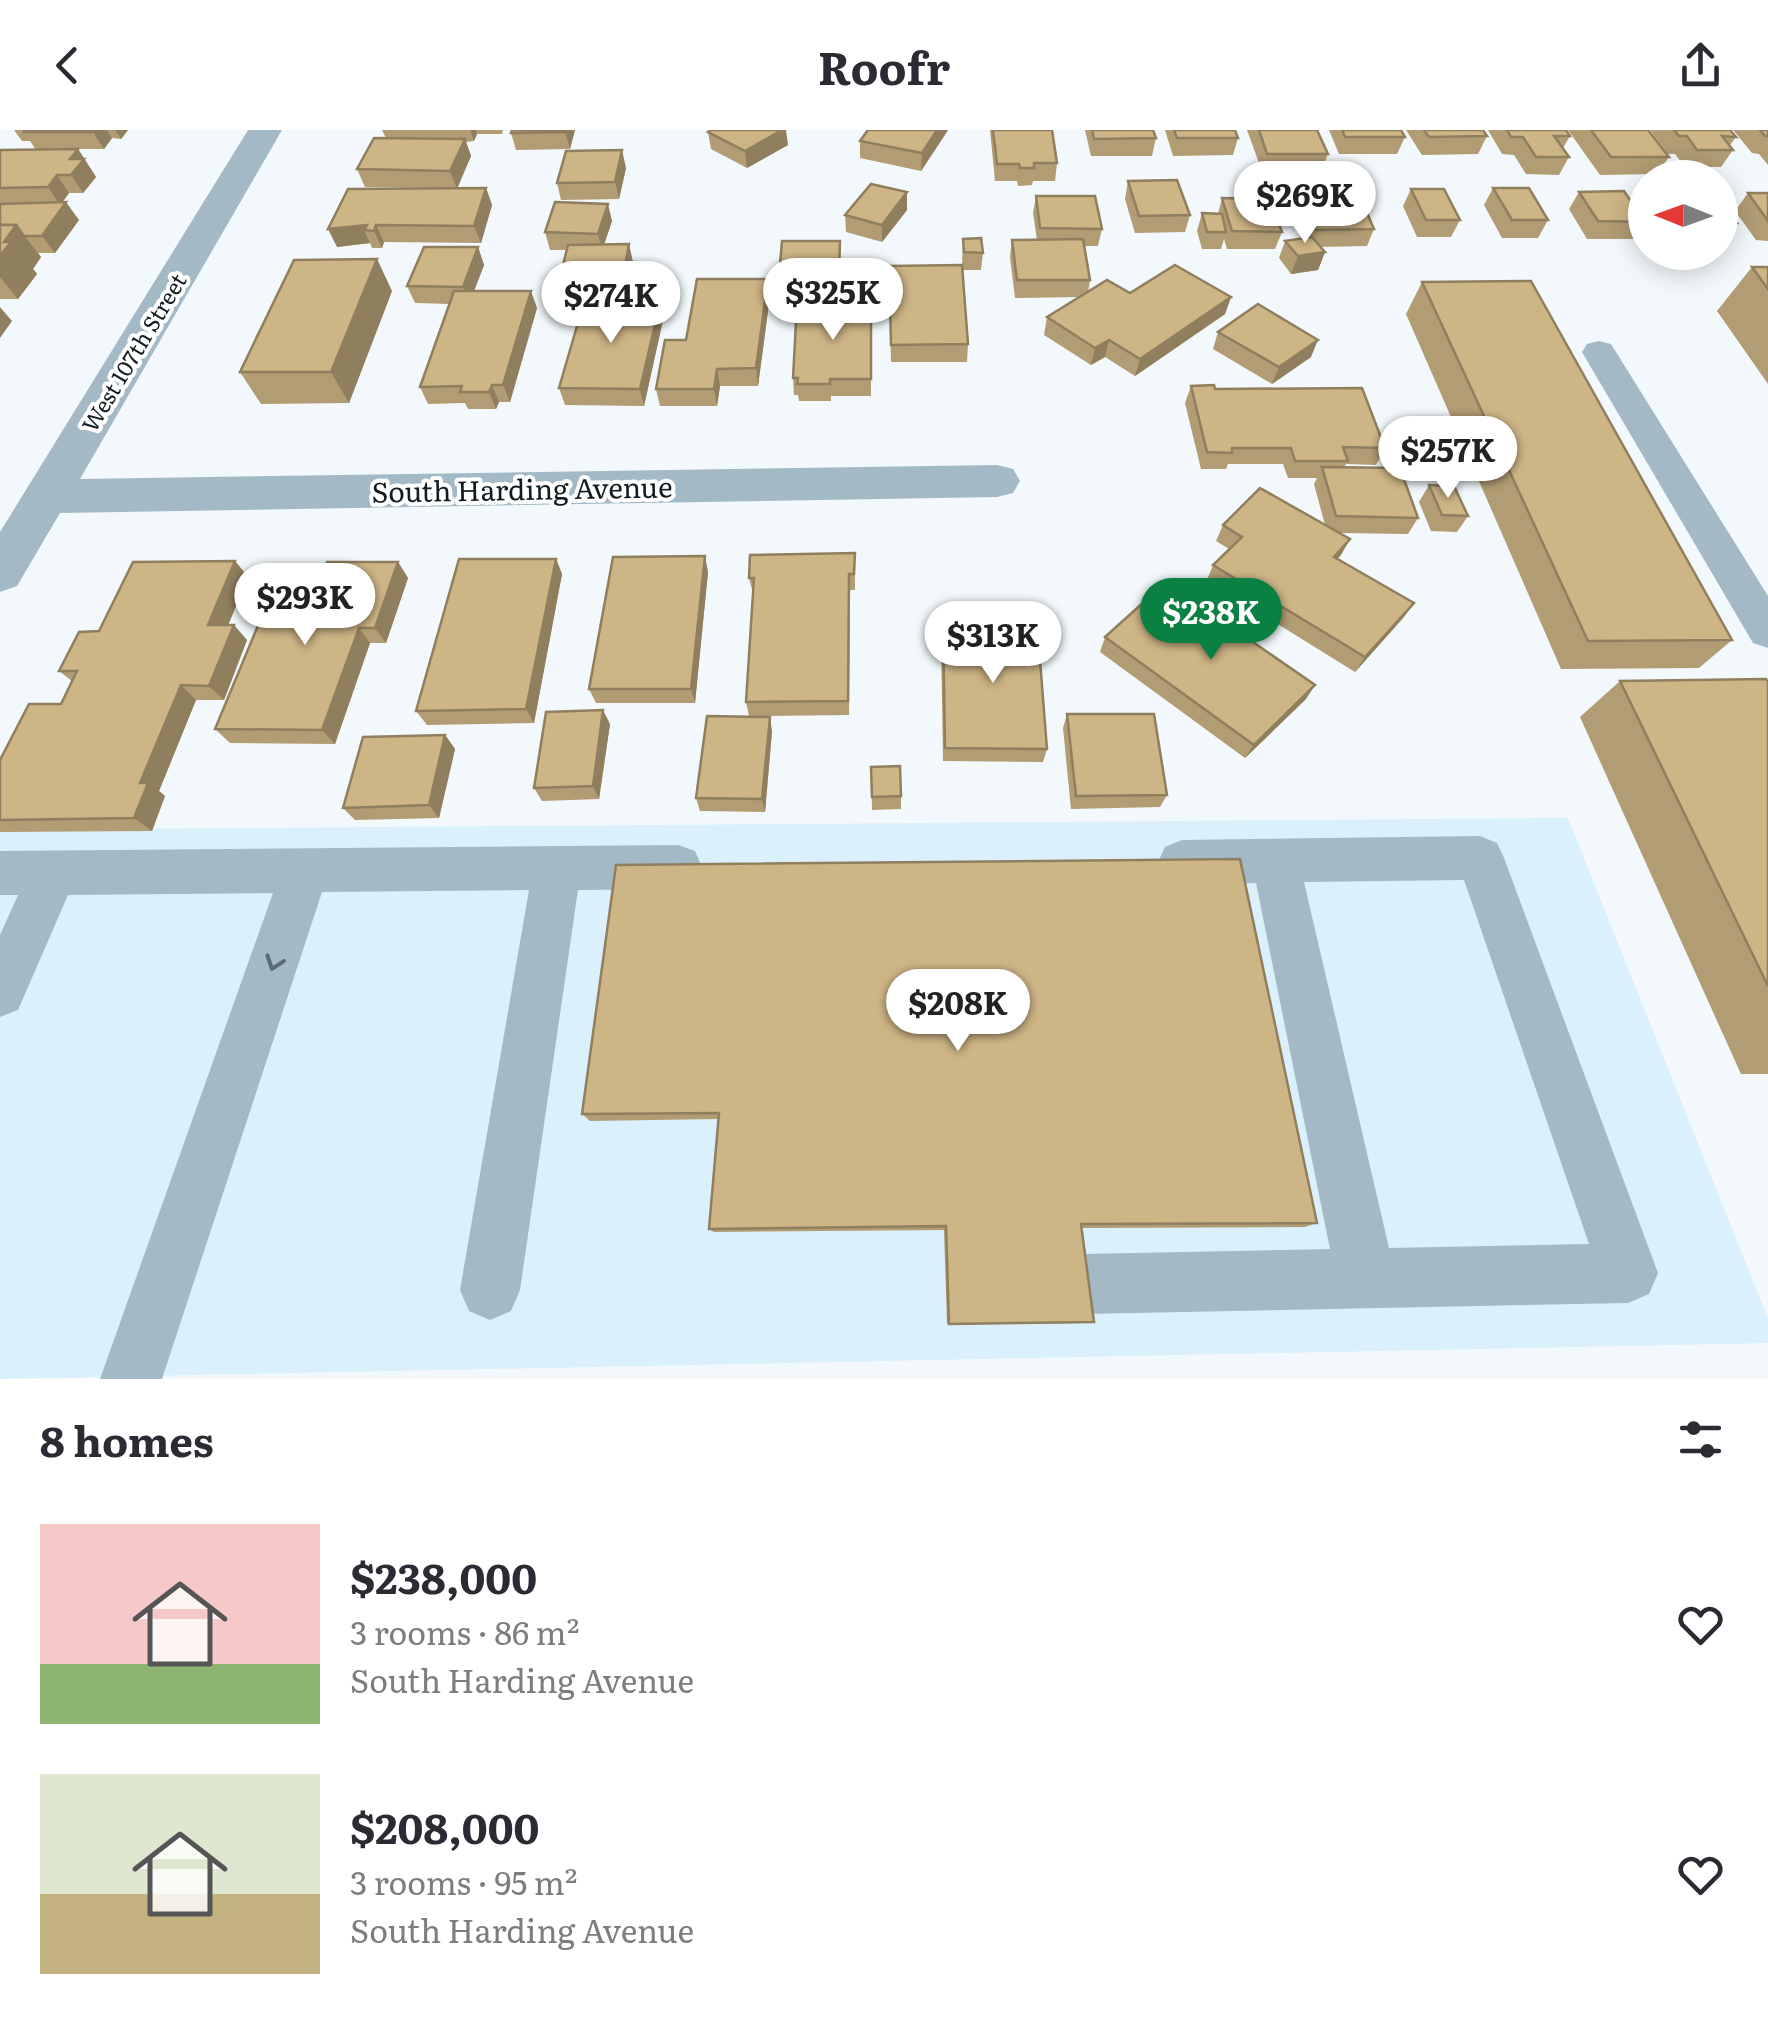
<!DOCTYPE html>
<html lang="en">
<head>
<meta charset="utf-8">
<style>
	:root { --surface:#fff; --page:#f7f7f7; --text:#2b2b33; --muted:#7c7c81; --accent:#0b8043 }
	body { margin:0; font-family:Literata,serif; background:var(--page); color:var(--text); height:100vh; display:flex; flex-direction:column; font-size:38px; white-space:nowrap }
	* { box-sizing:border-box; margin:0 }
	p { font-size:32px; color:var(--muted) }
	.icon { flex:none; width:55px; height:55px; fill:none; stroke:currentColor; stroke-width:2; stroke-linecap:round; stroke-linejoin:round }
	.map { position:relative; height:1249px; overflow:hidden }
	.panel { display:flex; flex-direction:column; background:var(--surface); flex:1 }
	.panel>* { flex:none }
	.needle { width:65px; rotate:271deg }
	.buttons { position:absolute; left:1628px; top:30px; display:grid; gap:20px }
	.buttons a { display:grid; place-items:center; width:110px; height:110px; border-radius:50%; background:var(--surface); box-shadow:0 5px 25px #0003; font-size:50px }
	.price { position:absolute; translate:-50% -85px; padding:0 22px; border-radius:35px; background:#fff; color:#222; font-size:32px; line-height:65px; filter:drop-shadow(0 2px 5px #0008) }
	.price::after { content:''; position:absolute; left:50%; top:60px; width:30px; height:22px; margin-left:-15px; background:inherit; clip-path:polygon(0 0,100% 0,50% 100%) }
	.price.on { background:var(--accent); color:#fff }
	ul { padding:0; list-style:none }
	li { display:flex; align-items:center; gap:30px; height:250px; padding:0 40px }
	li span { display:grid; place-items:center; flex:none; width:280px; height:200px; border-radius:0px; color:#555 }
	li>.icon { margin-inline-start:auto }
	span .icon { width:120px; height:120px; fill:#fffc; stroke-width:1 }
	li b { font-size:42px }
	h2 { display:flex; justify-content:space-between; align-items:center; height:120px; padding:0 40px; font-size:42px }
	header { display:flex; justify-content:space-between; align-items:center; height:130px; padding:0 40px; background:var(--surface); font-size:45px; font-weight:700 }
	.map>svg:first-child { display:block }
	.built { fill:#daf0fc }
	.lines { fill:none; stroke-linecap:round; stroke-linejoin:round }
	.service { fill:#a3bac6; fill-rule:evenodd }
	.minor { fill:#a3bac6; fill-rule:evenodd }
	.wall { fill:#b19c73 }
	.shaded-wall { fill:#907f5e }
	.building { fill:#ceb586; stroke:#907f5e; stroke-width:2.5 }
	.oneway { stroke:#5a6b74 }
	.labels { text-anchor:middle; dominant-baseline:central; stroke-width:8; stroke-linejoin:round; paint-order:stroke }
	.far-street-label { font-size:22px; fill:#111c21; stroke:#fff }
	.street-label { font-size:28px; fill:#111c21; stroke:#fff }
</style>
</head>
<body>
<header><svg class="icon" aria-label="back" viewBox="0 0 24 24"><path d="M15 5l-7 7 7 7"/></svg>Roofr<svg class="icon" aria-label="share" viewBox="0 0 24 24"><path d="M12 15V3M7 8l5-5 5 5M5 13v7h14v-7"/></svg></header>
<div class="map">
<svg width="1768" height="1249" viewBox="0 0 1768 1249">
	<rect width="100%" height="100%" fill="#f2f8fb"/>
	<polygon class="built" points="1568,688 1768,1189 1768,1213 0,1249 0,700"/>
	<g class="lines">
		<g class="service">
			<polygon points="1599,211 1611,214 1768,466 1768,518 1753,513 1582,222 1587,214"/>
			<path d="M1480,706L1497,713L1504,728L1658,1143L1649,1164L1628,1173L1083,1184L1062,1175L1053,1154L1062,1133L1083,1124L1330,1119L1256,753L1182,754L1165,747L1158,732L1165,717L1182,710ZM1464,750L1589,1114L1389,1118L1304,752Z"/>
			<polygon points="678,715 695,721 702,737 695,753 678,759 578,760 520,1160 511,1181 490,1190 469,1181 460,1160 529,760 322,762 162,1249 100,1249 273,763 68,765 18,880 0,887 0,805 18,765 0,765 0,721"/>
		</g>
		<polygon class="minor" points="248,0 282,0 80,349 997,335 1013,339 1020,351 1013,363 997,367 60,383 17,456 0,462 0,402"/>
	</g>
	<g class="wall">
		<polygon points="14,0 128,0 121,9 112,8 104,19 78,19 96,47 83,63 69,63 62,73 79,90 55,123 38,123 41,127 33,139 37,144 18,169 0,169 0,20 36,20 30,11 22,11"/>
		<polygon points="382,0 503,0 502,4 477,4 474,11 466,12 471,26 457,58 486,58 492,75 481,113 384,112 382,118 372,118 370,113 337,117 437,58 365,57 357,39 386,8"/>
		<polygon points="575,0 570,19 516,20 511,3"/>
		<polygon points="948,0 921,41 860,28 860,11"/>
		<polygon points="990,0 1052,0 1057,33 1055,51 1033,51 1032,55 1018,56 1017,51 995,51"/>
		<polygon points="1085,0 1153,0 1156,8 1152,26 1091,26"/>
		<polygon points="1165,0 1235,0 1238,8 1233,25 1173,26"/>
		<polygon points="1247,0 1317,0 1328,24 1321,42 1262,41"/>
		<polygon points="1329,0 1401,0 1405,7 1397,24 1339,24"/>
		<polygon points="1406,0 1483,0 1487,6 1478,24 1422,25"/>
		<polygon points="1488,0 1566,0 1570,6 1563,18 1569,27 1559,45 1526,44 1514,25 1502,24"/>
		<polygon points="1568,0 1648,0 1669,27 1658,44 1600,45"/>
		<polygon points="1650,0 1730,0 1736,7 1730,15 1733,20 1721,37 1685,37 1675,24 1668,24"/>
		<polygon points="1733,0 1768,0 1768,35 1759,24 1752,23"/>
		<polygon points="708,2 788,15 747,38 711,19"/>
		<polygon points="626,38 619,69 561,70 557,53"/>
		<polygon points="1128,51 1190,85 1185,102 1135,103 1125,69"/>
		<polygon points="1493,58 1548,90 1538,108 1502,108 1484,75"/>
		<polygon points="1411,59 1460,90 1451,107 1417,107 1403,76"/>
		<polygon points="907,62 907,80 882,112 846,102 845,85"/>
		<polygon points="1579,62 1645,92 1633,109 1587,109 1569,79"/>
		<polygon points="1301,63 1374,99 1367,116 1320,117 1325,122 1318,140 1291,144 1279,128 1285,111 1305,108 1295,80"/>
		<polygon points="1748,63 1768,63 1768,111 1756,110 1735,81"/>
		<polygon points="1036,66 1102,99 1098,116 1084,116 1090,150 1088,163 1231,167 1225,184 1135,246 1105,227 1091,235 1044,205 1047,187 1080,167 1015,168 1010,127 1012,110 1037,110 1033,83"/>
		<polygon points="1222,68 1282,102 1275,119 1227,119 1224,109 1221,119 1202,119 1197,101 1202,83 1218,84"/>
		<polygon points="1720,73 1737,93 1723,110 1720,111"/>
		<polygon points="612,91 604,114 633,132 626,172 663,190 644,276 565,275 559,258 583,176 562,177 557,159 567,120 550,120 545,102"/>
		<polygon points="963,109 983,123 981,140 963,140 968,214 967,232 891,232 889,136 962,135"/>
		<polygon points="840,111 840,163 780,163 779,146"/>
		<polygon points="478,117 484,135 474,161 537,178 510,272 499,272 496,279 468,279 465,273 428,274 420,257 450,174 415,173 407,156"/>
		<polygon points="1752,137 1768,137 1768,254 1717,181"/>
		<polygon points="768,149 770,166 758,256 720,256 717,276 660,276 656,259 686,210"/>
		<polygon points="1422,152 1732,510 1699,538 1561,539 1406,184"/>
		<polygon points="392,161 349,273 261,274 240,242"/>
		<polygon points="871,173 871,266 831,266 831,271 799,271 798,265 794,265 793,248"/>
		<polygon points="1218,202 1311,227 1272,254 1213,219"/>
		<polygon points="1191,256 1215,259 1385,318 1376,335 1346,334 1344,338 1418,388 1408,404 1339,403 1350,409 1337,429 1414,473 1403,488 1355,542 1207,450 1213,435 1229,419 1216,411 1223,395 1325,395 1314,354 1317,348 1288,348 1283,334 1228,334 1226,339 1201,339 1185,273"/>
		<polygon points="1429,355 1468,386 1457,402 1431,401 1419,372"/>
		<polygon points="556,429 562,444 534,593 427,595 416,581"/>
		<polygon points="235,431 248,447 228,495 247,510 224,570 196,570 159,661 165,666 152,701 0,702 0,630 61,574 72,551 59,541 99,501"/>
		<polygon points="398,432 408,448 386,513 370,513 335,614 230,613 215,599 319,453"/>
		<polygon points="855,439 855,460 850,460 849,585 753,586 772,601 765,682 700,681 696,668 749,586 746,572 753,463 749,448"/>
		<polygon points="708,442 695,573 596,573 589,559"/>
		<polygon points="943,492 1047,619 1043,632 943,631 941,507"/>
		<polygon points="1105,507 1306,569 1245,628 1100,522"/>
		<polygon points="1620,551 1768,552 1768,944 1741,944 1580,587"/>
		<polygon points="1067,584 1167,665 1160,677 1071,679 1063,598"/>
		<polygon points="610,594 599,669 542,671 534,658"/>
		<polygon points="445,605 455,619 439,688 355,690 343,678"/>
		<polygon points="871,637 901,666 901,679 872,680"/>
		<polygon points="616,735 1317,1093 1305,1097 1081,1098 1094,1192 1088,1193 947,1194 944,1100 714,1102 709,1099 718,989 590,991 582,984"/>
	</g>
	<g class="shaded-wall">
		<polygon points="95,0 107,0 112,8 104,19 93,2"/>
		<polygon points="115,0 128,0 121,9"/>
		<polygon points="470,0 476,0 477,4 474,11"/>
		<polygon points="566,0 575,0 570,19 565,2"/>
		<polygon points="782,0 786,0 788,15 747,38 745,21"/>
		<polygon points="937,0 948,0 921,41 922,23"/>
		<polygon points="465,9 471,26 457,59 450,41"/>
		<polygon points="78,19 96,47 83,63 71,45 70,29"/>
		<polygon points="622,20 626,38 619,69 615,52"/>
		<polygon points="57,45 69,63 60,75 48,57"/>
		<polygon points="486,58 492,75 481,113 474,96"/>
		<polygon points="907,62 907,80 882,112 882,95"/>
		<polygon points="66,72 79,90 55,123 42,106"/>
		<polygon points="608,74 612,91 602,121 598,104"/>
		<polygon points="16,95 41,127 33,139 37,144 18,169 0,147 0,126 4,112"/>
		<polygon points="367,95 364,100 370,113 337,117 328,99"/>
		<polygon points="376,95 384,112 382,118 374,101"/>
		<polygon points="629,114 633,132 625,175 621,158"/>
		<polygon points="478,117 484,135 469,174 463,157"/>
		<polygon points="1325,122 1318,140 1291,144 1298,126"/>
		<polygon points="377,129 392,161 349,273 331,242"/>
		<polygon points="768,149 770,166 758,256 756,238"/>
		<polygon points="531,161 537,178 510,272 503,255"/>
		<polygon points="1231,167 1225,184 1135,246 1140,229"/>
		<polygon points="660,173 663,190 644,276 640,259"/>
		<polygon points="0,177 12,191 0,208"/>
		<polygon points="1109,210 1105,227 1091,235 1095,218"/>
		<polygon points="1318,210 1311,227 1272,254 1279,237"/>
		<polygon points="717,239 720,256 717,276 714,259"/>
		<polygon points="492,255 499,272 496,279 489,262"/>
		<polygon points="1350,409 1341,425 1325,443 1334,427"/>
		<polygon points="705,426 708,442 695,573 691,559"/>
		<polygon points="556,429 562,444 534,593 526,579"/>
		<polygon points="235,431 248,447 222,510 208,495"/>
		<polygon points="398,432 408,448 386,513 375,498"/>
		<polygon points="1414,473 1403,488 1355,542 1365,527"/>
		<polygon points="234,495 247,510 224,570 209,556"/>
		<polygon points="359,498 370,513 335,614 322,600"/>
		<polygon points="181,555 196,570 159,661 165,666 152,701 134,688 140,653"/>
		<polygon points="1315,555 1306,569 1245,628 1254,615"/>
		<polygon points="603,580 610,594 599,669 593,656"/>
		<polygon points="770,587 772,601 765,682 762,669"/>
		<polygon points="445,605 455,619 439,688 429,675"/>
	</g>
	<g class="building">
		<polygon points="25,0 95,0 93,2 24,2"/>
		<polygon points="512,0 566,0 565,2 511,3"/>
		<polygon points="711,0 782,0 745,21 708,2"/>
		<polygon points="868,0 937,0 922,23 860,11"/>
		<polygon points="993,0 1052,0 1057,33 1034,33 1034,38 1020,38 1019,34 997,34"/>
		<polygon points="1092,0 1153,0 1156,8 1094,9"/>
		<polygon points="1174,0 1235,0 1238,8 1177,8"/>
		<polygon points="1259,0 1317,0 1328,24 1267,24"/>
		<polygon points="1342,0 1401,0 1405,7 1345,7"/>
		<polygon points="1424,0 1483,0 1487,6 1429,7"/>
		<polygon points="1507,0 1566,0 1570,6 1554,6 1569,27 1536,27 1523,7 1511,7"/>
		<polygon points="1591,0 1648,0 1669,27 1611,27"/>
		<polygon points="1674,0 1730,0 1736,7 1722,6 1733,20 1697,20 1687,6 1679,6"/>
		<polygon points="1760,0 1768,0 1768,6 1765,6"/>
		<polygon points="374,8 465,9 450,41 357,39"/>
		<polygon points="78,19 70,29 84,29 71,45 57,45 48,57 0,58 0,20"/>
		<polygon points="622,20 615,52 557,53 566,21"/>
		<polygon points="1177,50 1190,85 1139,86 1128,51"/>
		<polygon points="871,54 907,62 882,95 845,85"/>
		<polygon points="486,58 474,96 376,95 374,101 364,100 367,95 328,99 348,59"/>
		<polygon points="1493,58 1529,58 1548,90 1512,90"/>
		<polygon points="1411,59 1444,59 1460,90 1426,90"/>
		<polygon points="1624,61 1645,92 1598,91 1579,62"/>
		<polygon points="1358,62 1374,99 1316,100 1301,63"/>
		<polygon points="1748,63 1768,63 1768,91"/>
		<polygon points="1036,66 1095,66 1102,99 1040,98"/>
		<polygon points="1222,68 1270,69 1282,102 1232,101"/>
		<polygon points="66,72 42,106 24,106 16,95 0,95 0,74"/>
		<polygon points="555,72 608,74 598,104 545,102"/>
		<polygon points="1720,73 1737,93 1720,93"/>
		<polygon points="1202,83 1222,84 1226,102 1207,102"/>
		<polygon points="0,95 16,95 4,112 11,112 0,126"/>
		<polygon points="1312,107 1325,122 1298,126 1285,111"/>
		<polygon points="981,108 983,123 964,122 963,109"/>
		<polygon points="1083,109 1090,150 1017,150 1012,110"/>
		<polygon points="782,111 840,111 839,145 779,146"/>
		<polygon points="629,114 621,158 557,159 568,115"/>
		<polygon points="424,117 478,117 463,157 407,156"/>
		<polygon points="377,129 331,242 240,242 294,130"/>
		<polygon points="962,135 968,214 891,215 889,136"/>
		<polygon points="1175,135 1231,167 1140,229 1109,210 1095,218 1047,187 1107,150 1130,163"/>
		<polygon points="1752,137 1768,137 1768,159"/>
		<polygon points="697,149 768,149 756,238 717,239 714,259 656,259 665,210 686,210"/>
		<polygon points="1531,151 1732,510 1588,511 1422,152"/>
		<polygon points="454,161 531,161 503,255 492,255 489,262 460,262 462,256 420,257"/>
		<polygon points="584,172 660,173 640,259 559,258"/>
		<polygon points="871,173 871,249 830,249 830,254 797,254 798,248 793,248 797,174"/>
		<polygon points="1258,174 1318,210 1279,237 1218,202"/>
		<polygon points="1214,255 1215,259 1362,258 1385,318 1343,317 1348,331 1295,331 1291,318 1232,318 1232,323 1207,322 1191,256"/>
		<polygon points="1322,337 1400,338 1418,388 1336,386"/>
		<polygon points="1429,355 1454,356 1468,386 1442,385"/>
		<polygon points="1260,358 1350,409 1334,427 1414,473 1365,527 1213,435 1242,407 1223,395"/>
		<polygon points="855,423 854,444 849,444 848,571 746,572 754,448 749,448 750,425"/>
		<polygon points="705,426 691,559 589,559 613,427"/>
		<polygon points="459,429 556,429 526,579 416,581"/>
		<polygon points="235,431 208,495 234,495 209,556 181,555 140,653 148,653 134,688 0,690 0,630 29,574 61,574 77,541 59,541 79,502 99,501 133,432"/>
		<polygon points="327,432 398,432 375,498 359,498 322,600 215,599 276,452 319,453"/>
		<polygon points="1166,452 1315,555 1254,615 1105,507"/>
		<polygon points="943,492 1037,492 1047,619 945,618"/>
		<polygon points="1766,549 1768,552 1768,856 1620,551"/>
		<polygon points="603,580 593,656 534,658 546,582"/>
		<polygon points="1067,584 1154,584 1167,665 1076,666"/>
		<polygon points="707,586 770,587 762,669 696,668"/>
		<polygon points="445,605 429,675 343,678 363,607"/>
		<polygon points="900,636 901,666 872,667 871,637"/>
		<polygon points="1240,729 1317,1093 1081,1094 1094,1192 949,1194 946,1096 709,1099 719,983 582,984 616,735"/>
	</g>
	<defs><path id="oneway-chevron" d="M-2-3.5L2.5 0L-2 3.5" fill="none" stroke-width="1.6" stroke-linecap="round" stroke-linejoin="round" transform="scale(2.5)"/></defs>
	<use class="oneway" href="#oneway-chevron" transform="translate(274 833) rotate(109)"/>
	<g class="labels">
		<g class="far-street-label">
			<text transform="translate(133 222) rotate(-59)">West 107th Street</text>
		</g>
		<g class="street-label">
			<text transform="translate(522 358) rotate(-1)">South Harding Avenue</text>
		</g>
	</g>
</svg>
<div class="buttons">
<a><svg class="needle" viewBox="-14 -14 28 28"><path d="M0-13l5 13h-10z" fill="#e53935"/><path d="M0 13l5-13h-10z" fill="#7c7c81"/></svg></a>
</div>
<b class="price" style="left:1305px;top:116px">$269K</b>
<b class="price" style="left:833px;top:213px">$325K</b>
<b class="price" style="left:611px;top:216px">$274K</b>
<b class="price" style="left:1448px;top:371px">$257K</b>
<b class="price" style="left:305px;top:518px">$293K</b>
<b class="price on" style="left:1211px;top:533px">$238K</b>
<b class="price" style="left:993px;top:556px">$313K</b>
<b class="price" style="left:958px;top:924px">$208K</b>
</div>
<section class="panel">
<h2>8 homes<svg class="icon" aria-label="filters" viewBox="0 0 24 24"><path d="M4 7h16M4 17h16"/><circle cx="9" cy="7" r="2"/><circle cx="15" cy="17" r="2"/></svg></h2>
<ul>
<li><span style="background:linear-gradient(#f6c9c9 70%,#8fb573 0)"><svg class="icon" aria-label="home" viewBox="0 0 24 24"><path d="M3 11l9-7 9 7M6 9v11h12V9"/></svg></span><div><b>$238,000</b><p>3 rooms · 86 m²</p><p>South Harding Avenue</p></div><svg class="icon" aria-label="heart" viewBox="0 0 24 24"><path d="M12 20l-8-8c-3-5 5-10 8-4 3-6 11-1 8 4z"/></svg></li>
<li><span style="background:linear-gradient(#dfe7d0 60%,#c2b280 0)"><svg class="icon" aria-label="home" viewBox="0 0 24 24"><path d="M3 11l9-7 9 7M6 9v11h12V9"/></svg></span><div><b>$208,000</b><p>3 rooms · 95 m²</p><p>South Harding Avenue</p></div><svg class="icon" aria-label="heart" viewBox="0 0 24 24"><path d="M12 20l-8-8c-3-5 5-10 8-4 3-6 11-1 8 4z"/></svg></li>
</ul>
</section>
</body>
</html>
